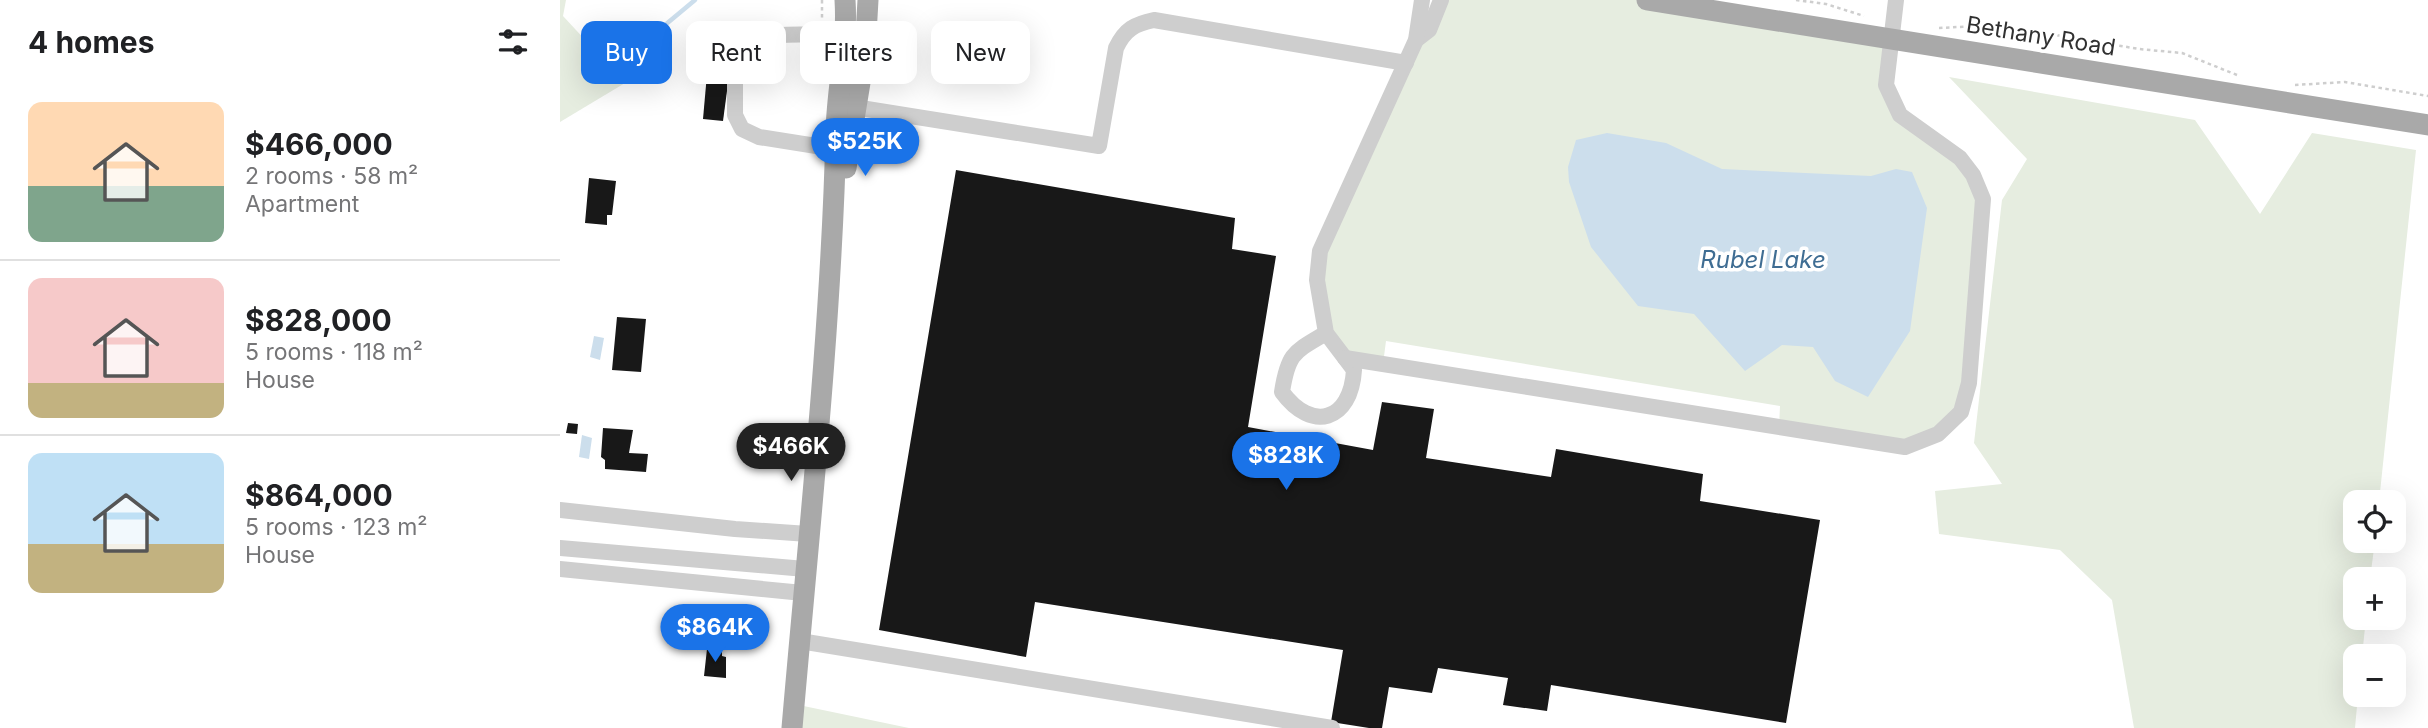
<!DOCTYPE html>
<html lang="en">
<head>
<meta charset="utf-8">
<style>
	:root { --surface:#fff; --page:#f2f2f2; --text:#202124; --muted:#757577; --line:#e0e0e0; --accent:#1a73e8 }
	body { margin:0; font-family:Inter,sans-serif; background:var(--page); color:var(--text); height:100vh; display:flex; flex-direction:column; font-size:26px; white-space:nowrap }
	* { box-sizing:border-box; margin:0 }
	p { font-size:23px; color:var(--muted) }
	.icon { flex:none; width:38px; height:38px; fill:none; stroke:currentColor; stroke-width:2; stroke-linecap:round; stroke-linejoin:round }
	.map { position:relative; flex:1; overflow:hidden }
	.sheet { display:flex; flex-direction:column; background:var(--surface); width:560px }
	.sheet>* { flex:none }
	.banner { position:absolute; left:21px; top:21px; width:665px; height:63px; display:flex; gap:14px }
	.tools { position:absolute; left:1783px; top:490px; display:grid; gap:14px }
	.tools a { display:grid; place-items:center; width:63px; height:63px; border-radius:14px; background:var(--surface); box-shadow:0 7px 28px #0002; font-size:35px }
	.price { position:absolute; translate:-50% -60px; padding:0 16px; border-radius:24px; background:var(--accent); color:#fff; font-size:23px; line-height:46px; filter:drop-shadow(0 2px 4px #0008) }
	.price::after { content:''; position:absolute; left:50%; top:42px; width:21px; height:16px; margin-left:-10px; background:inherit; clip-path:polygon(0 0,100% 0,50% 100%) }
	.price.on { background:#222; color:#fff }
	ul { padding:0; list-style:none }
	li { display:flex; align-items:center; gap:21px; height:175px; padding:0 28px }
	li+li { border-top:2px solid var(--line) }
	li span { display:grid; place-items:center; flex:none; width:196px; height:140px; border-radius:14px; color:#555 }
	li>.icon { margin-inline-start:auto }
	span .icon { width:84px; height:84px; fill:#fffc; stroke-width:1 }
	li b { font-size:30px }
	h2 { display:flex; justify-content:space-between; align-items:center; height:84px; padding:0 28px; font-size:30px }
	.tag { padding:0 24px; border-radius:14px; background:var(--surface); box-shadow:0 7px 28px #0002; font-size:24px; line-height:63px }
	.tag.on { background:var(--accent); color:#fff }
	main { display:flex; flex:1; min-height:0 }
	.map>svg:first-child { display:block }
	.green { fill:#e6ede0 }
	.water { fill:#ccdeec }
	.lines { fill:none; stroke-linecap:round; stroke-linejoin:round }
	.stream { stroke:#ccdeec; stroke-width:4.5 }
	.building { fill:#181818 }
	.path { stroke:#cecece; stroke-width:2.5; stroke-dasharray:3.5 3.5; stroke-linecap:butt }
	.minor { stroke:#cecece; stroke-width:16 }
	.major { stroke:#a9a9a9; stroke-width:21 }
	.labels { text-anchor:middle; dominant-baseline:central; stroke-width:7; stroke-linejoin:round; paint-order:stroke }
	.street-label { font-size:23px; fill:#313131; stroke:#fff }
	.water-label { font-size:24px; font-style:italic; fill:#3f6d93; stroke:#fff }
</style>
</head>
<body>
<main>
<section class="sheet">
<h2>4 homes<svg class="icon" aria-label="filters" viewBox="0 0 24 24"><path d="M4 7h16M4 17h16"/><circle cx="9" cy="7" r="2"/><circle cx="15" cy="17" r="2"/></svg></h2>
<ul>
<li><span style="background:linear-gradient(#ffd9b3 60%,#7fa58c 0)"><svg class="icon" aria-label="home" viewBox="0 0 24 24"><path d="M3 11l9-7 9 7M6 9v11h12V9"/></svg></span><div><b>$466,000</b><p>2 rooms · 58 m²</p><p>Apartment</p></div></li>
<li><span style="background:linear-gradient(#f6c9c9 75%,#c2b280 0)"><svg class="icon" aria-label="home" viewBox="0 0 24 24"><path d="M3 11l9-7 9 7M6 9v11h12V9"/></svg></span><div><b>$828,000</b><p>5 rooms · 118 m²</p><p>House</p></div></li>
<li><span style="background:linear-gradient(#bfe0f5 65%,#c2b280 0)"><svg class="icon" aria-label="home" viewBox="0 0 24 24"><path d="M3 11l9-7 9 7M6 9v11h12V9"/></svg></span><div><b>$864,000</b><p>5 rooms · 123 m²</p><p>House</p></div></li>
</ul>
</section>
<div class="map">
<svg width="1868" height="728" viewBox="0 0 1868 728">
	<rect width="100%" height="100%" fill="#fff"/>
	<g class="green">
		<polygon points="0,0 6,0 3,16 65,83 0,122"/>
		<polygon points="881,0 1086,0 1330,38 1326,85 1340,115 1400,158 1423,199 1401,412 1345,447 1219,427 1220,406 826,341 823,364 785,358 766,333 757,280 772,221"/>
		<polygon points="1389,77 1635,120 1700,214 1752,133 1856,150 1819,502 1796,502 1796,541 1815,541 1810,579 1796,579 1796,618 1806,618 1802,656 1796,656 1796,695 1798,695 1795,728 1574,728 1552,600 1500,550 1379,534 1375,491 1442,484 1414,443 1442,200 1467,159"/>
		<polygon points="234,704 349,728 233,728"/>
	</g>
	<g class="water">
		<polygon points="1047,133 1106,143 1162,169 1311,176 1336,169 1352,172 1367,208 1350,331 1308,397 1275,381 1253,347 1222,345 1185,371 1134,314 1078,306 1031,247 1009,182 1008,167 1016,140"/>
		<polygon points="34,336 44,338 40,360 30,357"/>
		<polygon points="22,435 32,438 29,459 19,457"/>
	</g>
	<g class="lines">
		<polyline class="stream" points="39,80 135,0"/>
	</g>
	<g class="building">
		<polygon points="147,74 169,76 163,121 143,119"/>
		<polygon points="396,170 675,218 672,249 716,256 688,427 813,450 822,402 874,409 866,458 991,477 996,449 1143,474 1140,501 1260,520 1226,723 991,685 987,711 943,705 948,678 878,668 872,693 829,687 822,728 809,728 771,722 783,650 475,602 466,657 319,630"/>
		<polygon points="29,178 56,181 52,215 47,215 47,225 25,223"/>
		<polygon points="57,317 86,319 81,372 52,370"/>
		<polygon points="8,423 18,424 17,434 6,433"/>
		<polygon points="43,428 73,430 69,453 88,454 86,472 45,469 45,460 41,457"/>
		<polygon points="136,618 155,621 153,638 134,636"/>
		<polygon points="147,649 162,651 162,656 166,657 166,678 144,676"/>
	</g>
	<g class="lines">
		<g class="path">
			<polyline points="262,0 262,19"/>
			<polyline points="1236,0 1266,4 1304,16"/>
			<polyline points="1379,28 1436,25 1579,49 1622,53 1677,75"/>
			<polyline points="262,71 262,50"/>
			<polyline points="1735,85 1785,82 1868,96"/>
		</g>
		<g class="minor">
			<polyline points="856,40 869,30 881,0"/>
			<path d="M288,106L539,146L556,48C565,29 575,24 594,20L846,63"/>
			<path d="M275,149L199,137L182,129L175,115V72L171,53C184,28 261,35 286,36"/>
			<path d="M766,333L794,370C791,421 752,433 722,392C728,353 734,352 766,333L757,280L760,251L856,40L862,0"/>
			<polyline points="785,358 1345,447 1378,434 1401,412 1409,383 1423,199 1413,175 1400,158 1340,115 1326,85 1336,0"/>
			<polyline points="0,510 175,529 248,534"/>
			<polyline points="0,548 245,569"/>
			<polyline points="0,569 243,593"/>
			<polyline points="240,641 772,728"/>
		</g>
		<g class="major">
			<polyline points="1087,0 1868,125"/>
			<polyline points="286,168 305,52 308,0"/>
			<path d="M232,728C249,530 271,331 276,132C277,86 288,46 285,0"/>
		</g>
	</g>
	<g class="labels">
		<g class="street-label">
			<text transform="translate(1481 36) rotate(9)">Bethany Road</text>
		</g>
		<g class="water-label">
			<text x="1203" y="259">Rubel Lake</text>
		</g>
	</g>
</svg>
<div class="tools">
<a><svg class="icon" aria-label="locate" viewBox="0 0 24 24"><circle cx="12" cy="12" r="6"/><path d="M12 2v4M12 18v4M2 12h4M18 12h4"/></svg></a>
<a>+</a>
<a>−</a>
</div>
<b class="price" style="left:305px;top:178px">$525K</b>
<b class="price on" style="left:231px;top:483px">$466K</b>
<b class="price" style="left:726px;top:492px">$828K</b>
<b class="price" style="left:155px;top:664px">$864K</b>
<div class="banner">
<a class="tag on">Buy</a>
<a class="tag">Rent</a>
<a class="tag">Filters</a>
<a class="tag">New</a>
</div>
</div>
</main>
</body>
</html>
